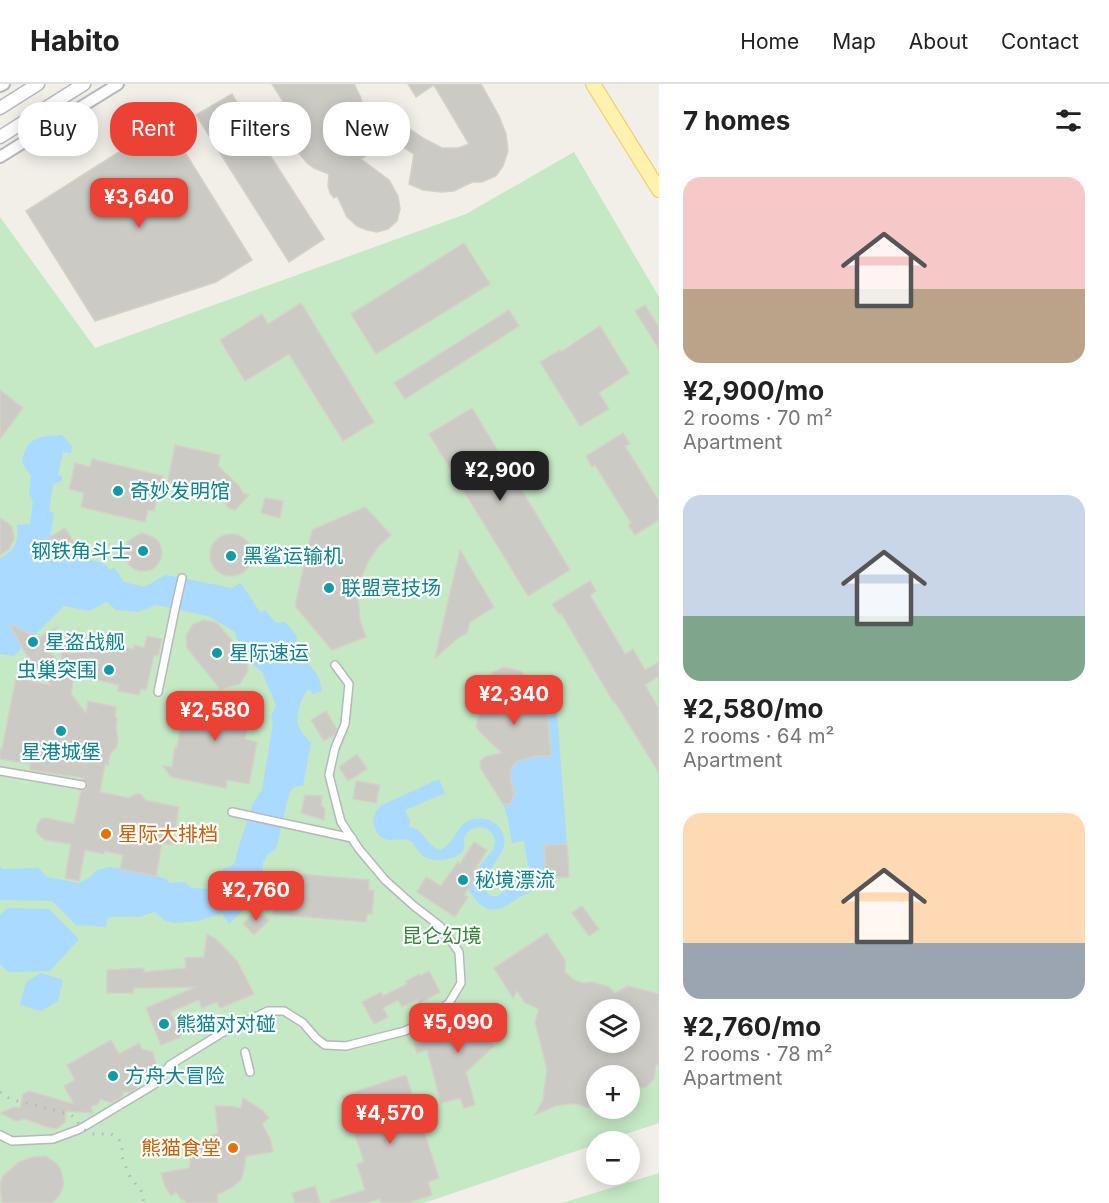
<!DOCTYPE html>
<html lang="en">
<head>
<meta charset="utf-8">
<style>
	:root { --surface:#fff; --page:#f6f6f6; --text:#222; --muted:#767676; --line:#e0e0e0; --accent:#ea4335 }
	body { margin:0; font-family:Inter,"Noto Sans SC",sans-serif; background:var(--page); color:var(--text); height:100vh; display:flex; flex-direction:column; font-size:22px; white-space:nowrap }
	* { box-sizing:border-box; margin:0 }
	p { font-size:20px; color:var(--muted) }
	.icon { flex:none; width:33px; height:33px; fill:none; stroke:currentColor; stroke-width:2; stroke-linecap:round; stroke-linejoin:round }
	.map { position:relative; flex:1; overflow:hidden }
	.sheet { display:flex; flex-direction:column; background:var(--surface); width:450px }
	.sheet>* { flex:none }
	.guide { position:absolute; left:18px; top:18px; width:550px; height:54px; display:flex; gap:12px }
	.buttons { position:absolute; left:586px; top:915px; display:grid; gap:12px }
	.buttons a { display:grid; place-items:center; width:54px; height:54px; border-radius:50%; background:var(--surface); box-shadow:0 3px 15px #0003; font-size:30px }
	.price { position:absolute; translate:-50% -51px; padding:0 14px; border-radius:12px; background:var(--accent); color:#fff; font-size:20px; line-height:39px; filter:drop-shadow(0 2px 3px #0008) }
	.price::after { content:''; position:absolute; left:50%; top:36px; width:18px; height:14px; margin-left:-9px; background:inherit; clip-path:polygon(0 0,100% 0,50% 100%) }
	.price.on { background:#222; color:#fff }
	ul { padding:0; list-style:none }
	li { display:grid; align-content:center; gap:12px; height:318px; padding:0 24px }
	li span { display:grid; place-items:center; height:186px; border-radius:18px; color:#555 }
	li>.icon { margin-inline-start:auto }
	span .icon { width:108px; height:108px; fill:#fffc; stroke-width:1 }
	li b { font-size:26px }
	h2 { display:flex; justify-content:space-between; align-items:center; height:72px; padding:0 24px; font-size:26px }
	.chip { padding:0 21px; border-radius:24px; background:var(--surface); box-shadow:0 3px 15px #0003; font-size:21px; line-height:54px }
	.chip.on { background:var(--accent); color:#fff }
	header { display:flex; align-items:center; gap:36px; box-sizing:border-box; height:84px; padding:0 30px; background:var(--surface); border-bottom:2px solid var(--line) }
	header strong { font-size:28px }
	nav { display:flex; gap:33px; margin-inline-start:auto; font-size:21px }
	main { display:flex; flex:1; min-height:0 }
	.map>svg:first-child { display:block }
	.green { fill:#c5e8c5; fill-rule:evenodd }
	.water { fill:#aadaff }
	.building { fill:#cccac5; stroke:#d6d1c6; stroke-width:1.5; fill-rule:evenodd }
	.lines { fill:none; stroke-linecap:round; stroke-linejoin:round }
	.pedestrian-casing { stroke:#b5b8bc; stroke-width:10 }
	.tertiary-casing { stroke:#b5b8bc; stroke-width:14 }
	.secondary-casing { stroke:#b6babf; stroke-width:15 }
	.primary-casing { stroke:#f2c960; stroke-width:16 }
	.pedestrian { stroke:#fff; stroke-width:7 }
	.tertiary { stroke:#fff; stroke-width:10 }
	.secondary { stroke:#fff; stroke-width:12 }
	.primary { stroke:#fff2af; stroke-width:14 }
	.rail { stroke:#b6b7b8; stroke-width:3; stroke-dasharray:1.5 8; stroke-linecap:butt }
	.culture-dot { fill:#0f9aa8; stroke:#fff; stroke-width:2 }
	.food-dot { fill:#e8710a; stroke:#fff; stroke-width:2 }
	.labels { text-anchor:middle; dominant-baseline:central; stroke-width:4.5; stroke-linejoin:round; paint-order:stroke }
	.culture-label { font-size:20px; fill:#0d838f; stroke:#fff; text-anchor:start }
	.food-label { font-size:20px; fill:#c56008; stroke:#fff; text-anchor:start }
	.park-label { font-size:20px; fill:#348238; stroke:#fff }
</style>
</head>
<body>
<header>
<strong>Habito</strong>
<nav><a>Home</a><a>Map</a><a>About</a><a>Contact</a></nav>
</header>
<main>
<div class="map">
<svg width="659" height="1119" viewBox="0 0 659 1119">
	<rect width="100%" height="100%" fill="#f1efe8"/>
	<g class="green">
		<path d="M574,68L659,213V1039L605,1057L597,1058V1060L424,1119H0V133L95,264L466,130ZM597,926H630V958H597ZM597,992H630V1024H597Z"/>
		<polygon points="659,1089 659,1119 562,1119"/>
	</g>
	<g class="water">
		<path d="M62,351L72,362L71,369L63,368L58,391L62,392V396L53,401L49,427L54,429L50,453L60,470L59,472L60,474L73,477L76,473L104,479L109,486L114,483L124,498L144,503L166,491L232,504L241,499L260,528L265,526L276,539L285,538L297,552L296,559L309,574L308,579L319,593L322,607L313,610L308,605C302,613 294,632 299,643C301,648 307,654 311,659L303,701L293,704L289,710L276,765L268,770L263,779L261,813L250,819L229,840L222,829L198,837L175,839L166,837L156,829L154,828L139,833H110L107,835L106,843L76,841L52,817L0,816V783L4,785L38,784L47,793L79,799L89,794L97,786L110,783L156,792L166,795L170,799L184,798L192,804L207,805C210,800 213,791 218,788C228,780 236,787 237,768L253,719L262,706L273,640L271,633L276,621L262,588L253,581L236,553L235,548L208,532L156,521L138,528L116,526L107,518L89,527L64,522L14,572L0,570V474C15,467 19,457 17,441L30,440L33,418L29,409L31,392L22,378C26,353 40,352 62,351Z"/>
		<path d="M557,630L567,760L544,761C545,774 547,786 540,798C536,806 529,808 522,812C516,815 511,819 506,822C488,832 476,819 468,805C473,795 478,783 486,774C489,770 493,768 494,763C496,758 495,754 492,750C485,739 467,742 464,755C463,758 465,761 464,764C462,772 448,776 441,776C430,776 423,774 417,765C415,763 414,760 412,758C401,749 381,767 374,741C372,732 376,727 382,721L439,695L445,709L405,726L410,737L409,743C426,745 424,761 441,766C455,758 457,741 470,736C477,733 487,734 493,738C501,742 506,754 504,762C501,771 487,791 482,799C486,812 494,817 505,807C507,805 509,801 512,800C516,798 523,798 527,798L530,793L531,787L528,781L524,757L512,759L507,731L503,720H510C511,718 514,713 514,710C514,694 504,694 517,677L537,672H551L547,632Z"/>
		<polygon points="8,824 49,825 79,855 50,887 8,888 0,880 0,831"/>
		<polygon points="41,889 63,896 58,917 41,927 20,921 26,898"/>
	</g>
	<g class="building">
		<polygon points="272,0 354,0 360,12 366,30 368,45 388,39 404,41 423,54 442,64 458,64 469,60 434,1 416,13 408,0 481,0 499,32 506,50 508,67 503,82 496,92 482,98 473,98 466,101 454,107 441,108 423,106 409,100 414,70 398,60 388,59 378,64 361,75 389,96 398,112 400,125 397,137 388,145 377,148 367,146 357,142 347,133 337,112 334,114 330,109 328,102 329,90 314,84 307,79 281,47 244,31 324,155 289,178 196,31 232,10 242,27 263,27 297,39"/>
		<polygon points="166,38 252,176 216,198 95,237 26,127"/>
		<polygon points="464,159 490,200 376,270 351,230"/>
		<polygon points="301,219 374,338 343,357 289,270 245,297 220,256 262,230 268,240"/>
		<polygon points="645,221 659,243 659,265 635,227"/>
		<polygon points="509,226 519,242 405,315 394,299"/>
		<polygon points="600,242 629,289 599,309 609,325 580,342 540,278 560,266 561,268"/>
		<polygon points="0,306 23,324 0,355"/>
		<polygon points="472,324 570,486 528,512 429,350"/>
		<polygon points="623,349 630,360 625,362 659,417 659,436 635,451 628,441 631,439 595,381 592,383 586,372"/>
		<polygon points="175,361 220,371 218,382 239,402 243,409 249,411 235,426 228,424 223,409 168,397"/>
		<polygon points="92,375 163,392 154,427 148,426 145,438 81,423 84,409 69,405 71,398 75,379 90,383"/>
		<polygon points="265,414 283,417 280,434 261,429"/>
		<polygon points="365,423 391,451 378,463 368,478 361,494 358,513 360,536 366,553 332,566 295,522 312,446"/>
		<polygon points="0,434 8,439 12,443 14,455 9,465 0,471"/>
		<polygon points="65,444 78,464 62,473 50,453"/>
		<polygon points="142,449 153,453 158,457 161,463 162,469 161,475 157,481 153,485 147,487 140,487 134,485 129,481 125,470 127,459 131,455"/>
		<circle cx="231" cy="471" r="21"/>
		<polygon points="460,466 494,523 470,538 467,549 458,554 435,574"/>
		<polygon points="590,497 596,507 590,511 625,570 633,565 645,586 659,578 659,592 645,601 659,625 659,689 615,618 614,619 608,609 561,529 559,530 552,520"/>
		<polygon points="204,536 217,539 247,574 248,586 240,600 220,605 187,564 186,552 193,540"/>
		<polygon points="10,540 37,554 57,543 44,561 60,580 66,550 133,565 134,561 144,564 147,552 162,555 158,572 154,571 146,606 141,605 139,611 118,607 119,601 74,591 71,610 86,629 88,617 116,623 115,633 117,633 116,643 118,657 116,664 110,670 108,681 105,680 100,708 129,714 136,710 139,710 142,711 145,716 179,723 172,761 162,759 156,792 120,785 123,771 105,767 104,770 85,766 79,797 65,794 71,760 45,756 40,752 36,747 38,739 41,735 46,734 74,740 81,706 86,705 87,700 83,695 83,694 30,686 30,680 0,675 0,665 2,665 16,594 51,601 24,567"/>
		<polygon points="504,583 520,587 532,597 537,604 555,604 556,627 547,627 551,672 537,672 517,677 511,684 510,691 514,711 510,720 503,720 481,685 480,677 487,672 502,669 480,648 476,642 479,632 489,619 490,610 489,594 493,588"/>
		<polygon points="201,610 264,623 262,635 249,633 245,655 257,658 249,700 227,696 226,704 171,693 163,682 172,683 175,663 177,664 182,634 174,632 176,619 199,624"/>
		<polygon points="326,627 337,645 334,651 324,657 311,636"/>
		<polygon points="357,670 367,685 348,697 339,683"/>
		<polygon points="356,697 380,701 376,719 353,715"/>
		<polygon points="305,711 322,712 321,721 325,725 324,736 301,729"/>
		<polygon points="474,758 487,766 473,789 477,791 464,811 468,813 455,833 417,808 426,793 441,802 458,778 460,780"/>
		<polygon points="567,760 569,793 546,794 544,761"/>
		<polygon points="276,788 369,796 369,806 374,806 372,830 367,830 366,838 273,830"/>
		<polygon points="582,822 599,845 589,852 572,829"/>
		<polygon points="257,825 269,836 254,851 243,840"/>
		<path d="M547,849L565,876V888L574,896L583,899L592,898L609,903L615,909L628,902L659,910V979L656,982L654,995L646,1003L630,1006V992H597V1024L585,1023L578,1020H568L555,1022L535,1031L543,1016L547,985L535,938L539,925L525,919L517,907L513,914L494,884ZM597,926H630V958H597Z"/>
		<polygon points="207,850 216,855 237,877 254,910 220,924 217,918 202,924 199,916 170,928 181,953 161,961 146,924 196,903 134,904 133,909 107,909 107,886 144,884 144,888 186,884 185,874 204,873"/>
		<polygon points="429,887 440,908 420,919 418,915 402,923 398,916 383,924 388,933 374,940 362,918 381,908 383,912 407,900 406,897 419,890 420,892"/>
		<polygon points="488,919 496,931 482,942 485,945 481,948 494,962 466,988 475,1021 464,1024 460,1014 441,1019 427,966 417,969 414,960 426,957 470,925 473,930"/>
		<polygon points="111,956 119,970 139,959 142,965 153,968 156,980 154,991 149,995 141,993 140,1000 136,1004 131,1008 123,1008 123,1013 112,1019 101,1015 97,1021 94,1021 90,1024 92,1025 92,1029 66,1027 65,1038 56,1045 50,1044 25,1035 16,1037 0,1029 14,1023 20,1024 23,1010 29,1007 74,1020 64,1002 75,996 67,981"/>
		<polygon points="406,991 439,1094 428,1098 432,1111 408,1119 381,1119 380,1115 367,1119 330,1119 330,1117 365,1106 357,1080 364,1078 342,1012"/>
		<polygon points="243,1014 262,1026 269,1034 262,1040 270,1054 273,1068 246,1072 244,1086 241,1096 232,1103 217,1111 218,1119 188,1119 181,1115 176,1108 171,1112 165,1102 161,1089 189,1084 192,1069 197,1059 205,1054 218,1049 215,1022 229,1022 241,1024"/>
		<polygon points="46,1072 57,1080 61,1086 64,1100 59,1112 52,1119 2,1119 0,1100 3,1092 19,1078 33,1073"/>
		<polygon points="315,1102 320,1119 295,1119 292,1109"/>
	</g>
	<g class="lines">
		<defs>
			<g id="pedestrian">
				<polyline points="158,608 175,525 182,494"/>
				<polyline points="0,687 82,701"/>
				<polyline points="232,728 352,754"/>
				<polyline points="245,968 250,988"/>
				<polyline points="0,1051 12,1057 53,1055 80,1045 155,1000 170,981 225,947 268,927 284,927 303,939 316,954 325,961 346,962 405,947 430,934 449,919 461,899 459,868 440,842 414,822 385,796 359,765 341,738 329,691 335,664 345,640 349,600 335,581"/>
			</g>
			<g id="tertiary">
				<polyline points="0,2 4,0"/>
				<polyline points="0,73 118,0"/>
			</g>
			<g id="secondary">
				<polyline points="0,24 38,0"/>
				<polyline points="0,53 84,0"/>
			</g>
			<polyline id="primary" points="593,0 659,106"/>
		</defs>
		<use href="#pedestrian" class="pedestrian-casing"/>
		<use href="#tertiary" class="tertiary-casing"/>
		<use href="#secondary" class="secondary-casing"/>
		<use href="#primary" class="primary-casing"/>
		<use href="#pedestrian" class="pedestrian"/>
		<use href="#tertiary" class="tertiary"/>
		<use href="#secondary" class="secondary"/>
		<use href="#primary" class="primary"/>
		<path class="rail" d="M0,1008L10,1015L69,1030C75,1033 76,1036 80,1041C89,1052 97,1051 109,1049L118,1054L122,1061V1073L130,1093L141,1106L144,1119"/>
	</g>
	<g class="culture-dot">
		<circle cx="118" cy="407" r="6"/>
		<circle cx="143" cy="467" r="6"/>
		<circle cx="231" cy="472" r="6"/>
		<circle cx="329" cy="504" r="6"/>
		<circle cx="33" cy="558" r="6"/>
		<circle cx="217" cy="569" r="6"/>
		<circle cx="109" cy="586" r="6"/>
		<circle cx="61" cy="647" r="6"/>
		<circle cx="463" cy="796" r="6"/>
		<circle cx="164" cy="940" r="6"/>
		<circle cx="113" cy="992" r="6"/>
	</g>
	<g class="food-dot">
		<circle cx="106" cy="750" r="6"/>
		<circle cx="233" cy="1064" r="6"/>
	</g>
	<g class="labels">
		<g class="culture-label">
			<text x="130" y="407">奇妙发明馆</text>
			<text x="131" y="467" text-anchor="end">钢铁角斗士</text>
			<text x="243" y="472">黑鲨运输机</text>
			<text x="341" y="504">联盟竞技场</text>
			<text x="45" y="558">星盗战舰</text>
			<text x="229" y="569">星际速运</text>
			<text x="97" y="586" text-anchor="end">虫巢突围</text>
			<text x="61" y="668" text-anchor="middle">星港城堡</text>
			<text x="475" y="796">秘境漂流</text>
			<text x="176" y="940">熊猫对对碰</text>
			<text x="125" y="992">方舟大冒险</text>
		</g>
		<g class="food-label">
			<text x="118" y="750">星际大排档</text>
			<text x="221" y="1064" text-anchor="end">熊猫食堂</text>
		</g>
		<g class="park-label">
			<text x="442" y="852">昆仑幻境</text>
		</g>
	</g>
</svg>
<div class="buttons">
<a><svg class="icon" aria-label="layers" viewBox="0 0 24 24"><path d="M12 4l9 5-9 5-9-5zM3 14l9 5 9-5"/></svg></a>
<a>+</a>
<a>−</a>
</div>
<b class="price" style="left:139px;top:145px">¥3,640</b>
<b class="price on" style="left:500px;top:418px">¥2,900</b>
<b class="price" style="left:514px;top:642px">¥2,340</b>
<b class="price" style="left:215px;top:658px">¥2,580</b>
<b class="price" style="left:256px;top:838px">¥2,760</b>
<b class="price" style="left:458px;top:970px">¥5,090</b>
<b class="price" style="left:390px;top:1061px">¥4,570</b>
<div class="guide">
<a class="chip">Buy</a>
<a class="chip on">Rent</a>
<a class="chip">Filters</a>
<a class="chip">New</a>
</div>
</div>
<section class="sheet">
<h2>7 homes<svg class="icon" aria-label="filters" viewBox="0 0 24 24"><path d="M4 7h16M4 17h16"/><circle cx="9" cy="7" r="2"/><circle cx="15" cy="17" r="2"/></svg></h2>
<ul>
<li><span style="background:linear-gradient(#f6c9c9 60%,#b9a48a 0)"><svg class="icon" aria-label="home" viewBox="0 0 24 24"><path d="M3 11l9-7 9 7M6 9v11h12V9"/></svg></span><div><b>¥2,900/mo</b><p>2 rooms · 70 m²</p><p>Apartment</p></div></li>
<li><span style="background:linear-gradient(#c9d6e8 65%,#7fa58c 0)"><svg class="icon" aria-label="home" viewBox="0 0 24 24"><path d="M3 11l9-7 9 7M6 9v11h12V9"/></svg></span><div><b>¥2,580/mo</b><p>2 rooms · 64 m²</p><p>Apartment</p></div></li>
<li><span style="background:linear-gradient(#ffd9b3 70%,#9aa5b1 0)"><svg class="icon" aria-label="home" viewBox="0 0 24 24"><path d="M3 11l9-7 9 7M6 9v11h12V9"/></svg></span><div><b>¥2,760/mo</b><p>2 rooms · 78 m²</p><p>Apartment</p></div></li>
</ul>
</section>
</main>
</body>
</html>
